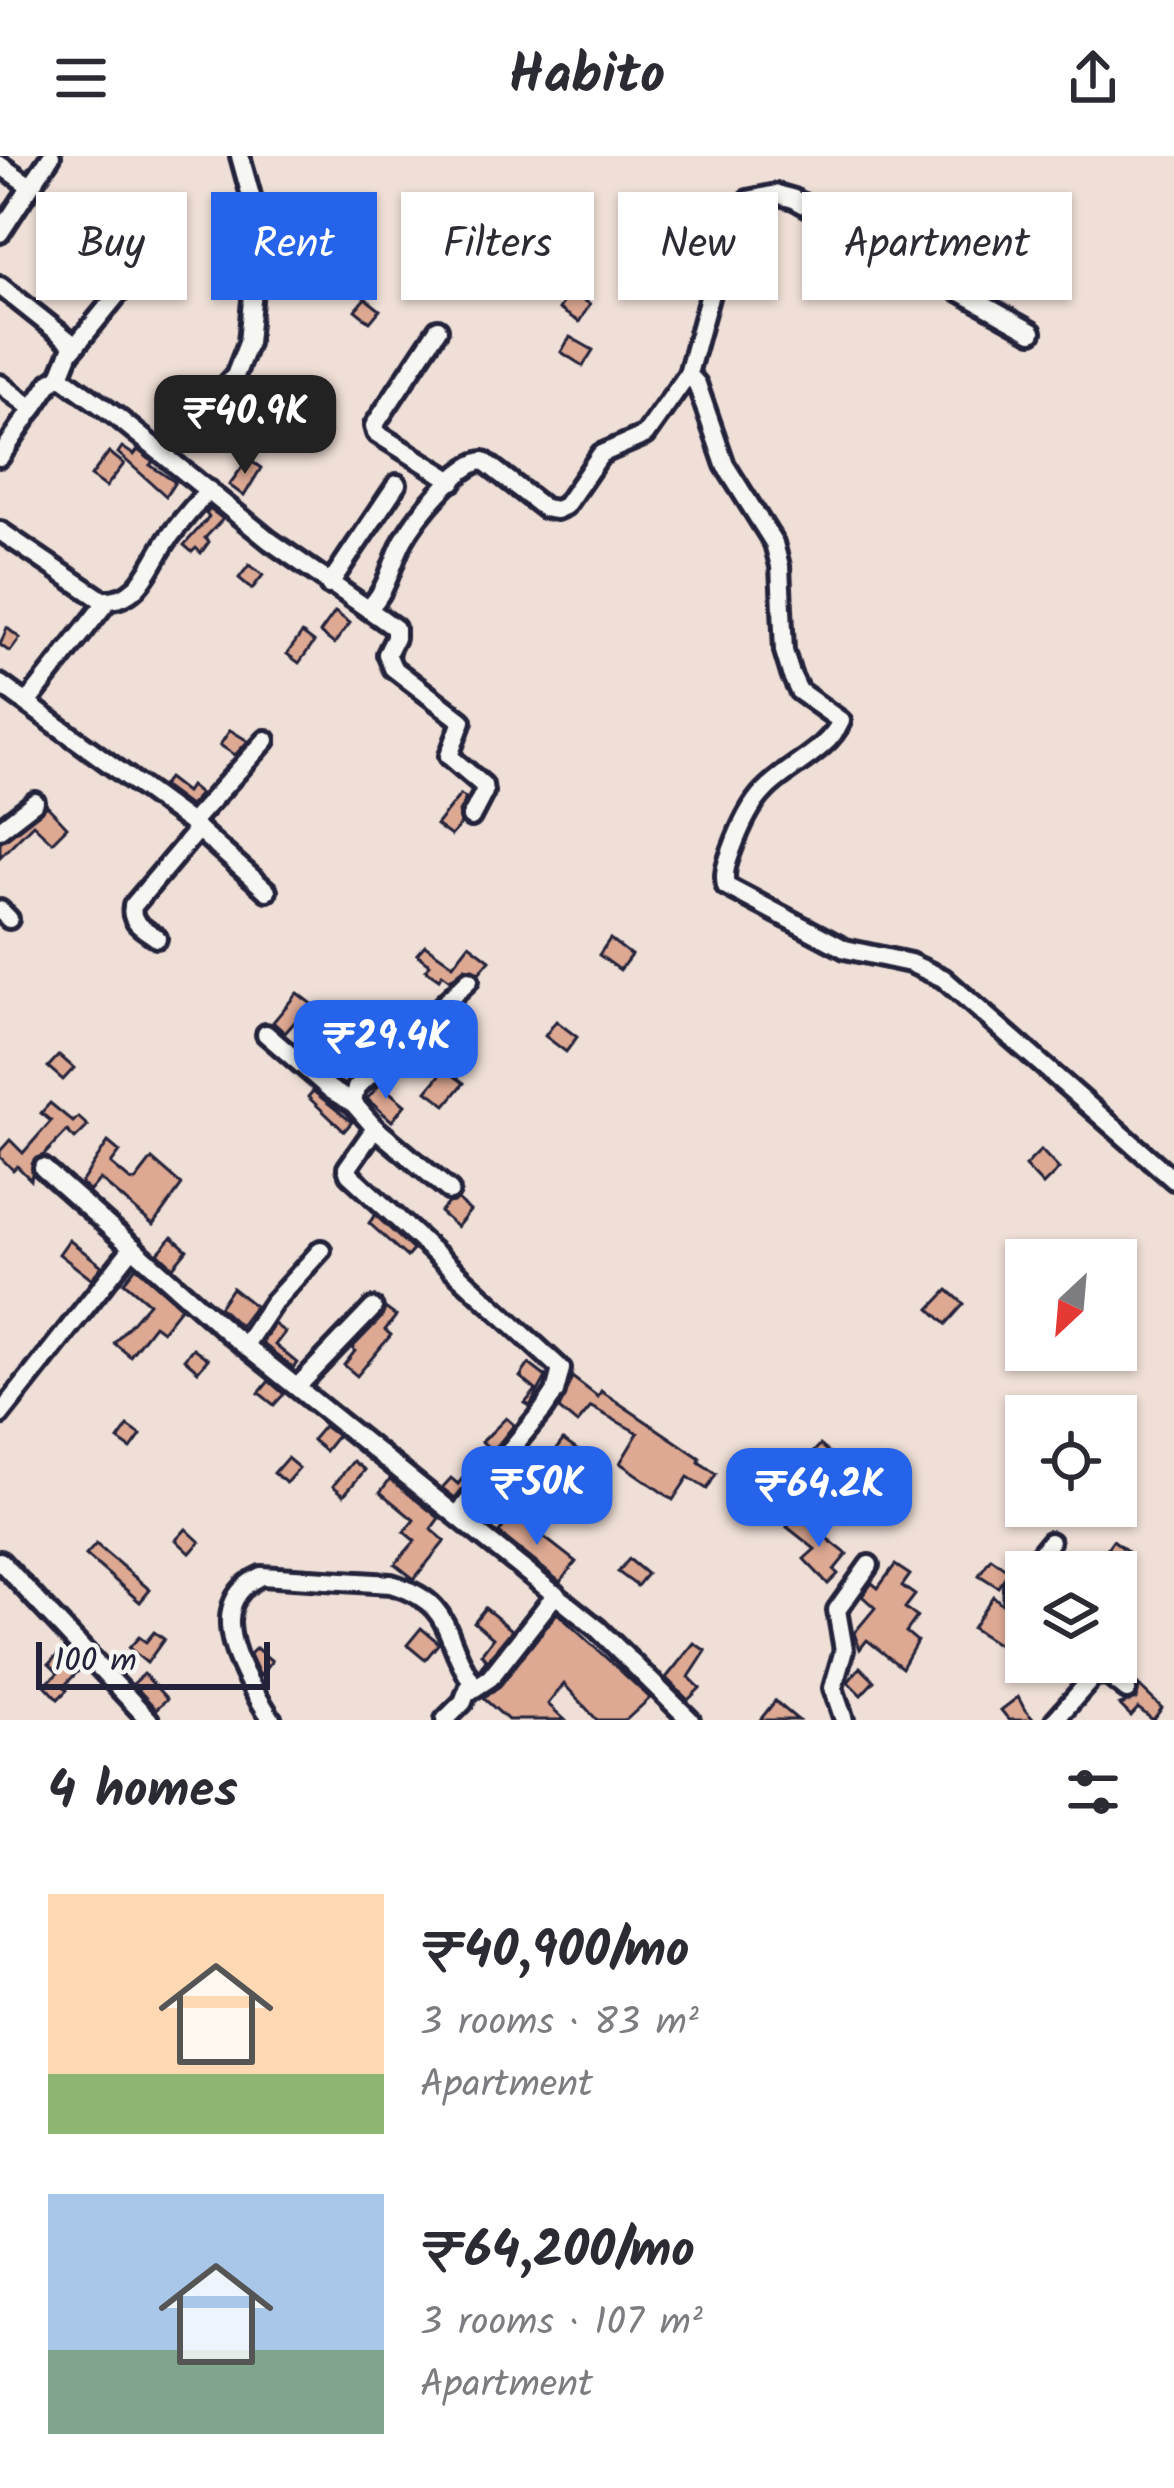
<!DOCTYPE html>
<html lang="en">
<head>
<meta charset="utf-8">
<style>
	:root { --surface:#fff; --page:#f7f7f7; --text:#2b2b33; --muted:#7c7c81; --accent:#2563eb }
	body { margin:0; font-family:Kalam,sans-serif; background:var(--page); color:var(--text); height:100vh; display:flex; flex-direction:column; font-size:45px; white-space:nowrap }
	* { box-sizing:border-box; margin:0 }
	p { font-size:39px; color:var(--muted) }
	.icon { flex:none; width:66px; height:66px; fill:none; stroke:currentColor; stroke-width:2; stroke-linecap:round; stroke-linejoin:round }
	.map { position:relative; height:1564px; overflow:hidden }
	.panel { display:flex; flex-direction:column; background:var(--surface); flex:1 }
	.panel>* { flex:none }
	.top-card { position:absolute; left:36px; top:36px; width:1104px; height:108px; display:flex; gap:24px }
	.needle { width:78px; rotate:206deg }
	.tools { position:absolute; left:1005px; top:1083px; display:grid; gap:24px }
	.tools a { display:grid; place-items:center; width:132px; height:132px; border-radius:0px; background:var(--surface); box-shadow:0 3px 9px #0004; font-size:60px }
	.scale { position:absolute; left:36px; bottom:30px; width:234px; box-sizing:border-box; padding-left:12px; border:6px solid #22223b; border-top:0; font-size:33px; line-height:42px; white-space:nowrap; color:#22223b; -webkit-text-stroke:9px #f6f6f2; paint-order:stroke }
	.price { position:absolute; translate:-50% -102px; padding:0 27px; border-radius:24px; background:var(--accent); color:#fff; font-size:39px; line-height:78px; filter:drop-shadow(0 3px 6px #0008) }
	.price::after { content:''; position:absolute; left:50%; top:72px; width:36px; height:27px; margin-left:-18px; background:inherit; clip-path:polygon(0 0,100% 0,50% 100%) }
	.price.selected { background:#222; color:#fff }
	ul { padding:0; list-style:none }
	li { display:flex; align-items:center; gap:36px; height:300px; padding:0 48px }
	li span { display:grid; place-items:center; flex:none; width:336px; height:240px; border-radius:0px; color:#555 }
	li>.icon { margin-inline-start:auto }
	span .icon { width:144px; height:144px; fill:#fffc; stroke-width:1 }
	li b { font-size:51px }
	h2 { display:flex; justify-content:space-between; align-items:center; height:144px; padding:0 48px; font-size:51px }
	.chip { padding:0 42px; border-radius:0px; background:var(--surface); box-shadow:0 3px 9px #0004; font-size:42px; line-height:108px }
	.chip.selected { background:var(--accent); color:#fff }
	header { display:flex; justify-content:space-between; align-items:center; height:156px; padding:0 48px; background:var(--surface); font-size:54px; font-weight:800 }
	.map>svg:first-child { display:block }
	.building { fill:#dea993; stroke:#22223b; stroke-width:3 }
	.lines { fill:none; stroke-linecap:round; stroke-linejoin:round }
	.minor-casing { stroke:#22223b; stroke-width:26 }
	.minor { stroke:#f6f6f2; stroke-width:16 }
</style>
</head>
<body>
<header><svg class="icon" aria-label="menu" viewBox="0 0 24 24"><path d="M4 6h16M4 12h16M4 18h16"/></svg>Habito<svg class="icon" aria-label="share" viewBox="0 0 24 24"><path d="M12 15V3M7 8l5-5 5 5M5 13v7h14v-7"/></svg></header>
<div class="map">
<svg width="1174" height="1564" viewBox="0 0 1174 1564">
	<rect width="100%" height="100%" fill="#efdfd6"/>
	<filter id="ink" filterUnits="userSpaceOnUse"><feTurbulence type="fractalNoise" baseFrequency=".00833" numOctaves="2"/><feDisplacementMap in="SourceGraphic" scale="24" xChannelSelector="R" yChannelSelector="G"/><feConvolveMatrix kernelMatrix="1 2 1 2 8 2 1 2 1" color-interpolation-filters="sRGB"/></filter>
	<g filter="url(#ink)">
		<g class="building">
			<polygon points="570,136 590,148 579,166 559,153"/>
			<polygon points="365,142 380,154 370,166 355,154"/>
			<polygon points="570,181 593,194 583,210 561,196"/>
			<polygon points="122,291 134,299 138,294 153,306 150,309 175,326 166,340 118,297"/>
			<polygon points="109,296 124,308 106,331 91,320"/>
			<polygon points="248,303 261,312 244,340 229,329"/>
			<polygon points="210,353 223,363 205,382 209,386 201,397 196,392 192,396 184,389 209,361 206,358"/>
			<polygon points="249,409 263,419 252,433 239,422"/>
			<polygon points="335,456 350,467 334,488 320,477"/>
			<polygon points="7,472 20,482 10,496 0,489"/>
			<polygon points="302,477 314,486 299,507 287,498"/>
			<polygon points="230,574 248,585 235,599 220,589"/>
			<polygon points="168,622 186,636 190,630 200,638 189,650 162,630"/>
			<polygon points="460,639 466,642 459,656 461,668 451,680 436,669"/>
			<polygon points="47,650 67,671 52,686 33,668 0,701 0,686"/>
			<polygon points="610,783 631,799 620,814 599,799"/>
			<polygon points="469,788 490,804 479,817 465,812 450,824 442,818 439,823 426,814 430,808 417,798 425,789 453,809"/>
			<polygon points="297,837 322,856 313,869 300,860 285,877 273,866"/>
			<polygon points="556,865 577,881 566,896 545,880"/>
			<polygon points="336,876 353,890 341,904 324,890"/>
			<polygon points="59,899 74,912 63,924 48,911"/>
			<polygon points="445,913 464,927 446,949 427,935"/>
			<polygon points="380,928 405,949 392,965 367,943"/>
			<polygon points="313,935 352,966 344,975 308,941"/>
			<polygon points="50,947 73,966 78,961 88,970 75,983 67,975 44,999 34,1003 31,1024 17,1010 13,1014 0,1001 0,995 10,984 23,997 51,965 41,957"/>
			<polygon points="108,986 120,996 111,1008 130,1024 135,1025 152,1003 182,1029 153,1069 100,1023 90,1035 81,1027"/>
			<polygon points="1041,994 1059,1013 1043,1029 1025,1010"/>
			<polygon points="458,1044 470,1055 457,1071 440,1056 448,1047"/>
			<polygon points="375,1059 413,1094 407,1101 369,1067"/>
			<polygon points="172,1081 187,1094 173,1111 158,1097"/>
			<polygon points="69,1084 102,1110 91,1123 59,1098"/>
			<polygon points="136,1111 181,1151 162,1175 154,1169 130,1200 114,1187 149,1147 124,1126"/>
			<polygon points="232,1132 255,1150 240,1170 219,1151"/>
			<polygon points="948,1134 964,1148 946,1168 930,1153"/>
			<polygon points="385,1152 396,1160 385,1174 391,1179 357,1220 344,1209 355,1195 352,1192 382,1161"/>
			<polygon points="274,1168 285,1176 275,1189 297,1207 293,1212 262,1187"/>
			<polygon points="193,1192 208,1203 198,1215 184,1203"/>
			<polygon points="529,1208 546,1221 530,1250 525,1247 536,1234 520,1221"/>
			<polygon points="572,1221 598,1241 601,1235 700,1302 699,1306 716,1318 707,1333 688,1321 673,1344 620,1307 638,1277 591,1251 577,1268 559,1253"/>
			<polygon points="269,1225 284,1238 274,1249 259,1237"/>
			<polygon points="506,1262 514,1269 493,1295 482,1286"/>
			<polygon points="128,1270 141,1279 131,1293 118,1284"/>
			<polygon points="324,1270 337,1280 325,1295 312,1284"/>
			<polygon points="563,1284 608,1316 584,1345 564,1328 577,1312 555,1295"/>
			<polygon points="820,1289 834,1301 803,1333 790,1321"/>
			<polygon points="287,1302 299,1312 286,1327 274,1317"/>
			<polygon points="353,1305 365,1314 344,1339 333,1330"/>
			<polygon points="470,1313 475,1317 455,1342 442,1332 451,1322 458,1328"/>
			<polygon points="390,1323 439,1362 431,1373 445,1385 414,1423 395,1408 415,1385 404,1376 414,1364 380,1336"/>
			<polygon points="513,1357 576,1406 560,1426 499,1377"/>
			<polygon points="797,1359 847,1398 834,1414 838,1418 828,1428 804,1403 815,1393 787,1371"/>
			<polygon points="186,1373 200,1386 190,1397 176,1384"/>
			<polygon points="1113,1384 1127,1395 1116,1408 1103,1398"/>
			<polygon points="96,1388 150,1434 140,1446 86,1399"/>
			<polygon points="991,1402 1009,1415 998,1431 979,1419"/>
			<polygon points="629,1403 647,1418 637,1430 618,1416"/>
			<polygon points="895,1409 910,1419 902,1430 915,1439 905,1452 917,1461 906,1476 917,1485 902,1512 867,1484 860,1493 854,1477 875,1452 862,1440 872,1427 878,1432"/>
			<polygon points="993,1440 1009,1454 1003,1465 1026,1482 1026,1514 1004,1499 1008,1495 972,1472"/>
			<polygon points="485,1452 512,1474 479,1514 487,1503 481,1498 493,1482 474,1466"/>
			<polygon points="557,1457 650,1542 626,1564 597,1564 564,1528 548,1548 565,1564 508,1564 483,1542 500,1530"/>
			<polygon points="421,1472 439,1487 425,1504 407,1489"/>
			<polygon points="154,1476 164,1483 147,1507 129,1492 139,1481 146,1486"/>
			<polygon points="694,1487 706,1495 689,1521 700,1532 688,1544 666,1522"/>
			<polygon points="64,1492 82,1511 64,1530 67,1534 58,1543 45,1529 58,1517 49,1508"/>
			<polygon points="256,1492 272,1505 260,1520 250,1498"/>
			<polygon points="860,1511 874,1525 861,1539 848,1526"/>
			<polygon points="144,1518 167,1543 156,1553 133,1528"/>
			<polygon points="1139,1530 1162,1552 1153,1564 1138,1552 1131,1560 1120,1549 1136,1543"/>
			<polygon points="1018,1541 1025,1554 1034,1564 1009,1564 1001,1554"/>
			<polygon points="775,1545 798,1564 760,1564"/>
		</g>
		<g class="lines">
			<defs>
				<g id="minor">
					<polyline points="0,9 26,27 28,34 0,77"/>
					<polyline points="28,34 51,0"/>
					<polyline points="0,130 73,188 60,220"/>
					<polyline points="438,173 374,270 376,277 453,325"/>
					<polyline points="73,193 174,69"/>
					<polyline points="688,218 728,72 748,44 777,38 794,43 1032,176"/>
					<polyline points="0,228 33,253"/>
					<polyline points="164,298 235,220 248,187 259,69 240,0"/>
					<path d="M0,301L50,227L60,220L117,261L270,385L368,453C388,434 391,408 403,385C415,363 460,306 484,305L544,352L556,354L565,350L601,298L645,279L688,218L697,228L725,309L774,387L780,410L784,495L791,518L799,535L841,565C828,595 786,611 764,635C750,649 739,674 732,693C727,707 723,716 726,730L845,793L910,807L943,822L1174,1024"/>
					<path d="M0,375L102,444C142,447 150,406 170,380C182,364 195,349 209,334"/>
					<polyline points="329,429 397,328"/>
					<polyline points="368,453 395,472 395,482 387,498 393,512 462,565 449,600 483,629 484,636 471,661"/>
					<polyline points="0,528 191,667 267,735"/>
					<polyline points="27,547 108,444"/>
					<polyline points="191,667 266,584"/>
					<polyline points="0,673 35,646"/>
					<polyline points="0,754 9,763"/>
					<path d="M157,782C145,773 129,767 133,750L198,673"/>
					<polyline points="266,878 331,934 353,947"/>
					<polyline points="375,972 450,1035"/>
					<polyline points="43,1012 230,1178 598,1473 690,1564"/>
					<polyline points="245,1189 273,1147 321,1094"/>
					<polyline points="297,1231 373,1152"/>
					<polyline points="0,1259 133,1091"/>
					<polyline points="458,1358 543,1254 555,1236 561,1213 349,1018 347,1012 375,972 353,947 356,932 469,824"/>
					<polyline points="0,1405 149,1564"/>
					<polyline points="1026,1453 1014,1441 1014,1431 1050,1386"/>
					<polyline points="470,1535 490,1522 556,1438"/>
					<path d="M272,1564C246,1524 198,1449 261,1420L391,1428C455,1448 441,1477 471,1525L463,1546L445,1564"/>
					<polyline points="844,1564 833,1532 844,1494 837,1454 869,1409"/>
					<polyline points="1055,1564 1094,1520 1108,1519 1127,1534"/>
				</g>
			</defs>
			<use href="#minor" class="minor-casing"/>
			<use href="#minor" class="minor"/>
		</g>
	</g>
</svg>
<div class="tools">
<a><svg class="needle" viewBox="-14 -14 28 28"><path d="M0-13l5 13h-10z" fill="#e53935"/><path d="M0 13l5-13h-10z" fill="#7c7c81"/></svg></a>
<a><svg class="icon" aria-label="locate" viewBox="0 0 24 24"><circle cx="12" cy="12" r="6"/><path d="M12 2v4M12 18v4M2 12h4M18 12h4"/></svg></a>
<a><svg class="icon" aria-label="layers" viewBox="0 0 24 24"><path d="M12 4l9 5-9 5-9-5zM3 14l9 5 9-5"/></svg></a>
</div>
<div class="scale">100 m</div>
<b class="price selected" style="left:245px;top:321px">₹40.9K</b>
<b class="price" style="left:386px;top:946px">₹29.4K</b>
<b class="price" style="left:537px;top:1392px">₹50K</b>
<b class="price" style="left:819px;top:1394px">₹64.2K</b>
<div class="top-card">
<a class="chip">Buy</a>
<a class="chip selected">Rent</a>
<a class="chip">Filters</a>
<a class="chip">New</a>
<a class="chip">Apartment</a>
</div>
</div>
<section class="panel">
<h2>4 homes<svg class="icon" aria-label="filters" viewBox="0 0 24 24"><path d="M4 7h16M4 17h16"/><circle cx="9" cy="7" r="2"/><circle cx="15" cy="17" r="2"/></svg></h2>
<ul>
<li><span style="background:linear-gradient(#ffd9b3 75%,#8fb573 0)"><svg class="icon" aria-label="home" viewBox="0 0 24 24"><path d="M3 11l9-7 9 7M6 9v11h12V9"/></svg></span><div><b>₹40,900/mo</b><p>3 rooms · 83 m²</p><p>Apartment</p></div></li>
<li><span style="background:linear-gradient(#a9c7e8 65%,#7fa58c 0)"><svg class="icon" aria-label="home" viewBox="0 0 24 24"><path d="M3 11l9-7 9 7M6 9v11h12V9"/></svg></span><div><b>₹64,200/mo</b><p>3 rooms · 107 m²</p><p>Apartment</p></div></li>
</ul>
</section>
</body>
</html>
